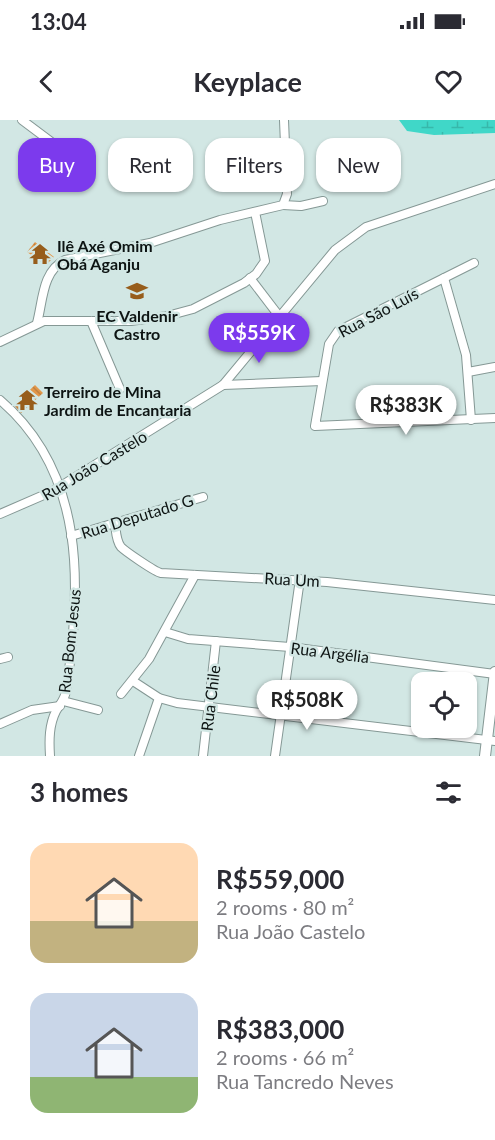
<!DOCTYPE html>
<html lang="en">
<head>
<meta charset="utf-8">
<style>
	:root { --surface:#fff; --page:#f2f2f3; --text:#2b2b33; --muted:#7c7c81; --accent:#7c3aed }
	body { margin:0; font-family:Lato,sans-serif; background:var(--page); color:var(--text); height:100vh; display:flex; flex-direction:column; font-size:22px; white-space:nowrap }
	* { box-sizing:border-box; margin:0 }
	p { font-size:20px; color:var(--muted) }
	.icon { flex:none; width:33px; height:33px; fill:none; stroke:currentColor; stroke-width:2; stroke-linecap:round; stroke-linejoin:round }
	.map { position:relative; height:636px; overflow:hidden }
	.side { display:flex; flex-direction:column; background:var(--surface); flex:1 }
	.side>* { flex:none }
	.guide { position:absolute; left:18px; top:18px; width:459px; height:54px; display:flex; gap:12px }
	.controls { position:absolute; left:411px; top:552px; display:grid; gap:12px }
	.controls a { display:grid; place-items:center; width:66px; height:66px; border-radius:12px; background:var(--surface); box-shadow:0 2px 4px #0004; font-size:30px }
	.price { position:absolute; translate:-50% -51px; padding:0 14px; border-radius:21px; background:#fff; color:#222; font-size:20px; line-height:39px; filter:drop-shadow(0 2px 3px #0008) }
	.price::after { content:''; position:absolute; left:50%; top:36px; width:18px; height:14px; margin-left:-9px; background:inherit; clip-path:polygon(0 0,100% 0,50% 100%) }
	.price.selected { background:var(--accent); color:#fff }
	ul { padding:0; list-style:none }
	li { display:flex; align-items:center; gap:18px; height:150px; padding:0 30px }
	li span { display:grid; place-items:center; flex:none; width:168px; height:120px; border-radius:18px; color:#555 }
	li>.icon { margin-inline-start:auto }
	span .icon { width:72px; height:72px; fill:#fffc; stroke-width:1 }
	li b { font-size:26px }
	h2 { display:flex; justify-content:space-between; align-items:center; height:72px; padding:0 30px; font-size:26px }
	.chip { padding:0 21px; border-radius:18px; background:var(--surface); box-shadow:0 2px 4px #0004; font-size:21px; line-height:54px }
	.chip.selected { background:var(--accent); color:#fff }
	.status { display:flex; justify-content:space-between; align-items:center; height:42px; padding:0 30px; background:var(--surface); direction:ltr }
	.status svg { height:16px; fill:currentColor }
	header { display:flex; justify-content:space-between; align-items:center; height:78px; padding:0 30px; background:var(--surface); font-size:27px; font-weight:700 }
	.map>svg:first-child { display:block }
	.wetland { fill:url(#wetland-marsh) }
	.building { fill:url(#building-back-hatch) }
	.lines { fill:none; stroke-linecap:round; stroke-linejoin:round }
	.minor-casing { stroke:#859895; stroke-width:10 }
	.tertiary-casing { stroke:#859895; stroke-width:12 }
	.minor { stroke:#fff; stroke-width:8 }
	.tertiary { stroke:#fff; stroke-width:10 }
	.labels { text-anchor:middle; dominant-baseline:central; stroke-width:5; stroke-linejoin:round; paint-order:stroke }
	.poi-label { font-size:16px; font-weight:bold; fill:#0d1413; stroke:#d2e7e4; text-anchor:start }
	.street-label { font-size:16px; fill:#0d1413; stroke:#d2e7e4 }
</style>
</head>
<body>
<div class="status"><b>13:04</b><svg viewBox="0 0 49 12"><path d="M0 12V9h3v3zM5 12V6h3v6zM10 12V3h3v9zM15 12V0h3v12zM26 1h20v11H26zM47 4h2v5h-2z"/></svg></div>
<header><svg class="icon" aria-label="back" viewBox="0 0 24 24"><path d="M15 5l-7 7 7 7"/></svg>Keyplace<svg class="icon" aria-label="heart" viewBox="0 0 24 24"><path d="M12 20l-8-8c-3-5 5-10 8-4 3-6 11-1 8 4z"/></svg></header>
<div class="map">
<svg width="495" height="636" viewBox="0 0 495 636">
	<defs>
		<pattern id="wetland-marsh" width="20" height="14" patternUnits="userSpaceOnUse" patternTransform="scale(1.5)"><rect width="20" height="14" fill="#40d7c8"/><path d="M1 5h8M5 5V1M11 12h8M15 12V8" fill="none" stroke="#37b8ab"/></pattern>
		<pattern id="building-back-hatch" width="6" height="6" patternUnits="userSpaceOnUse" patternTransform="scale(1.5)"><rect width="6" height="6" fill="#e2974a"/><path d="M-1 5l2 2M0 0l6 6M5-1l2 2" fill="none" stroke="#c18140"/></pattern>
	</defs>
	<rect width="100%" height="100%" fill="#d2e7e4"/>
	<polygon class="wetland" points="399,0 495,0 495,13 434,15 407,11"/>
	<g class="building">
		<polygon points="35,122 54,137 46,145 27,132"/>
		<polygon points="35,265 43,273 21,293 14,285"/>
	</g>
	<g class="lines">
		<defs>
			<g id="minor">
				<polyline points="22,0 74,39"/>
				<polyline points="283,85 301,86 323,81"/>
				<polyline points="474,143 338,211 329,224 315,306 495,298"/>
				<polyline points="250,158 279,196"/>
				<polyline points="444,158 466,235 471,300"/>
				<polyline points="91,201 120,269"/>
				<path d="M37,203C43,181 42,151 65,140L150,123L220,100L283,85L287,74L284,0"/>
				<polyline points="0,222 44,201 131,201 167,196 193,189 244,163 256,154 265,141 255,92"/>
				<polyline points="468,252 495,247"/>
				<polyline points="223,265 322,261"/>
				<path d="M0,280C86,353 82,468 66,571C65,579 60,584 56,591C49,605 49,620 50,636"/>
				<polyline points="0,394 53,371 223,265 335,130 366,107 495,64"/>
				<path d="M115,404C116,411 116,421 121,427C125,431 155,452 161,453L327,462L495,480"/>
				<polyline points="71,416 203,377"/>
				<polyline points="165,512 188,519 290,527 495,554"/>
				<polyline points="0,539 8,537"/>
				<polyline points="133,561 159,578 177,583 495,621"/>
				<polyline points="121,574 149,539 195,455"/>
				<polyline points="63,581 98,590"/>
				<polyline points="0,604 32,590 60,586"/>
				<polyline points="139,636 159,578"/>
				<polyline points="203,636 216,521"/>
				<polyline points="275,636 300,459"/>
			</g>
			<polyline id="tertiary" points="485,636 495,552"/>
		</defs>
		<use href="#minor" class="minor-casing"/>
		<use href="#tertiary" class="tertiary-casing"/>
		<use href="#minor" class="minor"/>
		<use href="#tertiary" class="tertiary"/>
	</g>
	<defs>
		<symbol id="temple-bare" viewBox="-9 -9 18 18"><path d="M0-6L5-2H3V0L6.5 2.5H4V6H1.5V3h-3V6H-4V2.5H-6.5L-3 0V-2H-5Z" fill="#975d1b" stroke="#d2e7e4" stroke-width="2.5" paint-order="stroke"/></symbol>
		<symbol id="school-bare" viewBox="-9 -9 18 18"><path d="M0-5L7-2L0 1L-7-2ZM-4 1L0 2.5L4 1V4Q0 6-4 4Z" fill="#975d1b" stroke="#d2e7e4" stroke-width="2.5" paint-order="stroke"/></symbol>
	</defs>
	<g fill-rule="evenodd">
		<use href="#temple-bare" x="25" y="119" width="30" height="30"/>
		<use href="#school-bare" x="122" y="156" width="30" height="30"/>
		<use href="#temple-bare" x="12" y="265" width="30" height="30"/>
	</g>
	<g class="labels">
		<g class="poi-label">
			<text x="57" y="125">Ilê Axé Omim<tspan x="57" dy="18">Obá Aganju</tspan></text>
			<text x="137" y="195" text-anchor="middle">EC Valdenir<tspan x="137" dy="18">Castro</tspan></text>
			<text x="44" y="271">Terreiro de Mina<tspan x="44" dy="18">Jardim de Encantaria</tspan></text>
		</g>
		<g class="street-label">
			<text transform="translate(378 192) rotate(-28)">Rua São Luís</text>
			<text transform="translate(94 345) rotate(-31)">Rua João Castelo</text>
			<text transform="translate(137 396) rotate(-17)">Rua Deputado G</text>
			<text transform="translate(292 459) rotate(3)">Rua Um</text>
			<text transform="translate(69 521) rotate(-84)">Rua Bom Jesus</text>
			<text transform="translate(330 532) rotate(7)">Rua Argélia</text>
			<text transform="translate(210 578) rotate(-83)">Rua Chile</text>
		</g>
	</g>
</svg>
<div class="controls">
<a><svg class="icon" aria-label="locate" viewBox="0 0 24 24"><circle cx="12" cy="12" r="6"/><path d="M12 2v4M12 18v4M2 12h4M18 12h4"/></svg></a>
</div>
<b class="price selected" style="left:259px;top:244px">R$559K</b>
<b class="price" style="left:406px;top:316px">R$383K</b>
<b class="price" style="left:307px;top:611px">R$508K</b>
<div class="guide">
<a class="chip selected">Buy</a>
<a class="chip">Rent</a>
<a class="chip">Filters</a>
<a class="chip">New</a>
</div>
</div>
<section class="side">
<h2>3 homes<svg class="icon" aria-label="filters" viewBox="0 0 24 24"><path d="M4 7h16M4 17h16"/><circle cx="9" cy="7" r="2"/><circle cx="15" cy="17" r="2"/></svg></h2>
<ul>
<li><span style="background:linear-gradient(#ffd9b3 65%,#c2b280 0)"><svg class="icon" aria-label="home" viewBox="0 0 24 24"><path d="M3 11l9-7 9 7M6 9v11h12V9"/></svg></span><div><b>R$559,000</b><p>2 rooms · 80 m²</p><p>Rua João Castelo</p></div></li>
<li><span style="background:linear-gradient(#c9d6e8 70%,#8fb573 0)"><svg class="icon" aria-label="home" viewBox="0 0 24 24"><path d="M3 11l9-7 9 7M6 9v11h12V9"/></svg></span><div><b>R$383,000</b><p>2 rooms · 66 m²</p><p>Rua Tancredo Neves</p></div></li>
</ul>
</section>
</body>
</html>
